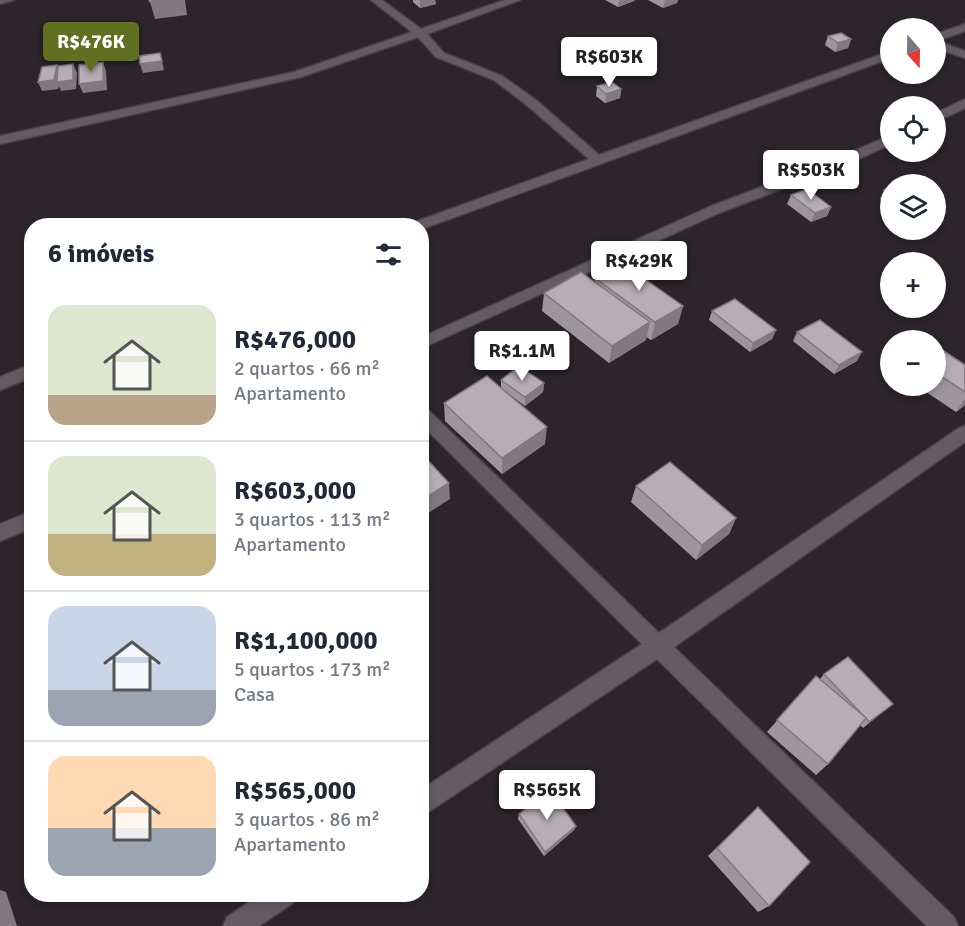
<!DOCTYPE html>
<html lang="pt">
<head>
<meta charset="utf-8">
<style>
	:root { --surface:#fff; --page:#f2f2f3; --text:#1f2937; --muted:#747a83; --line:#e0e1e3; --accent:#606f20 }
	body { margin:0; font-family:Signika,sans-serif; background:var(--page); color:var(--text); height:100vh; display:flex; flex-direction:column; font-size:22px; white-space:nowrap }
	* { box-sizing:border-box; margin:0 }
	p { font-size:20px; color:var(--muted) }
	.icon { flex:none; width:33px; height:33px; fill:none; stroke:currentColor; stroke-width:2; stroke-linecap:round; stroke-linejoin:round }
	.map { position:relative; flex:1; overflow:hidden }
	.details { position:absolute; left:24px; top:218px; width:405px; height:684px; display:flex; flex-direction:column; background:var(--surface); border-radius:24px; box-shadow:0 3px 9px #0003 }
	.details>* { flex:none }
	.needle { width:39px; rotate:160deg }
	.controls { position:absolute; left:880px; top:18px; display:grid; gap:12px }
	.controls a { display:grid; place-items:center; width:66px; height:66px; border-radius:50%; background:var(--surface); box-shadow:0 3px 9px #0003; font-size:30px }
	.price { position:absolute; translate:-50% -51px; padding:0 14px; border-radius:6px; background:#fff; color:#222; font-size:20px; line-height:39px; filter:drop-shadow(0 2px 3px #0008) }
	.price::after { content:''; position:absolute; left:50%; top:36px; width:18px; height:14px; margin-left:-9px; background:inherit; clip-path:polygon(0 0,100% 0,50% 100%) }
	.price.current { background:var(--accent); color:#fff }
	ul { padding:0; list-style:none }
	li { display:flex; align-items:center; gap:18px; height:150px; padding:0 24px }
	li+li { border-top:2px solid var(--line) }
	li span { display:grid; place-items:center; flex:none; width:168px; height:120px; border-radius:18px; color:#555 }
	li>.icon { margin-inline-start:auto }
	span .icon { width:72px; height:72px; fill:#fffc; stroke-width:1 }
	li b { font-size:26px }
	h2 { display:flex; justify-content:space-between; align-items:center; height:72px; padding:0 24px; font-size:26px }
	.map>svg:first-child { display:block }
	.lines { fill:none; stroke-linecap:round; stroke-linejoin:round }
	.minor-casing { stroke:#484247; stroke-width:3 }
	.minor { fill:#655c63; fill-rule:evenodd }
	.wall { fill:#9d969c }
	.shaded-wall { fill:#807a7f }
	.building { fill:#b7aeb5; stroke:#807a7f; stroke-width:1.5 }
</style>
</head>
<body>
<div class="map">
<svg width="965" height="926" viewBox="0 0 965 926">
	<rect width="100%" height="100%" fill="#2c252b"/>
	<g class="lines">
		<defs>
			<g id="minor">
				<polygon points="0,0 14,0 0,4"/>
				<polygon points="371,0 382,0 421,29 505,0 520,0 427,34 444,53 502,76 536,100 599,155 891,51 891,58 422,229 422,225 413,225 415,222 589,159 528,106 494,80 436,57 418,37 301,77 0,144 0,136 294,72 412,32"/>
				<polygon points="965,24 965,31 937,41 965,51 965,58 936,48 936,34"/>
				<polygon points="965,99 965,108 936,122 936,113"/>
				<polygon points="891,135 891,144 855,161 719,213 422,348 422,337 709,207 845,155"/>
				<polygon points="32,364 32,377 0,390 0,377"/>
				<polygon points="422,408 428,410 659,633 959,428 965,426 965,442 674,647 954,917 958,926 927,926 657,659 430,811 422,815 422,789 642,644 422,425"/>
				<polygon points="32,511 32,528 0,541 0,524"/>
				<polygon points="261,894 297,894 293,903 259,926 223,926 227,917"/>
			</g>
		</defs>
		<use href="#minor" class="minor-casing"/>
		<use href="#minor" class="minor"/>
	</g>
	<g class="wall">
		<polygon points="413,0 435,0 436,4 420,8 413,2"/>
		<polygon points="605,0 635,0 634,1 618,7"/>
		<polygon points="648,0 678,0 677,3 663,8"/>
		<polygon points="828,36 851,39 848,48 835,52 825,45"/>
		<polygon points="597,86 621,89 620,98 605,103 596,96"/>
		<polygon points="891,187 891,207 880,199 884,190"/>
		<polygon points="791,195 831,207 827,216 811,222 787,204"/>
		<polygon points="595,278 683,306 678,324 651,340 646,337 646,340 609,363 542,311 544,293 595,282"/>
		<polygon points="712,311 776,330 772,339 750,352 709,320"/>
		<polygon points="797,332 857,361 834,374 793,341"/>
		<polygon points="936,346 965,365 965,405 956,412 917,386 936,386"/>
		<polygon points="891,354 891,367 886,363"/>
		<polygon points="501,380 544,383 543,392 525,406 506,392 545,444 502,474 445,421 444,403 501,388"/>
		<polygon points="636,486 736,518 729,534 696,560 631,502"/>
		<polygon points="824,674 893,704 863,728 860,725 828,764 816,775 767,732 816,676 820,679"/>
		<polygon points="758,807 769,906 758,912 708,856"/>
		<polygon points="519,814 576,826 574,830 544,856 518,819"/>
	</g>
	<g class="shaded-wall">
		<polygon points="165,0 185,0 187,15 155,19 150,2"/>
		<polygon points="420,0 435,0 436,4 420,8"/>
		<polygon points="619,0 635,0 634,1 618,7"/>
		<polygon points="665,0 678,0 677,3 663,8"/>
		<polygon points="851,39 848,48 835,52 838,43"/>
		<polygon points="160,53 164,70 143,73 140,64"/>
		<polygon points="103,62 106,71 107,90 83,93 79,84"/>
		<polygon points="73,64 77,73 76,89 61,91 59,86 58,89 42,91 38,82 57,65 61,74"/>
		<polygon points="621,89 620,98 605,103 606,94"/>
		<polygon points="831,207 827,216 811,222 815,213"/>
		<polygon points="683,306 678,324 651,340 655,322"/>
		<polygon points="650,322 646,340 609,363 612,346"/>
		<polygon points="776,330 772,339 750,352 753,343"/>
		<polygon points="862,352 857,361 834,374 839,365"/>
		<polygon points="544,383 543,392 525,406 525,397"/>
		<polygon points="965,399 965,405 956,412"/>
		<polygon points="547,427 545,444 502,474 502,458"/>
		<polygon points="449,483 450,499 422,517 422,500"/>
		<polygon points="736,518 729,534 696,560 702,545"/>
		<polygon points="576,826 574,830 544,856 545,852"/>
		<polygon points="0,890 6,892 17,926 0,926"/>
	</g>
	<g class="building">
		<polygon points="149,0 165,0 150,2"/>
		<polygon points="841,33 851,39 838,43 828,36"/>
		<polygon points="160,53 162,61 140,64 139,56"/>
		<polygon points="103,62 103,81 79,84 79,65"/>
		<polygon points="73,64 73,80 57,82 58,66"/>
		<polygon points="57,65 54,80 38,82 42,67"/>
		<polygon points="612,82 621,89 606,94 597,86"/>
		<polygon points="891,187 891,195 884,190"/>
		<polygon points="807,189 831,207 815,213 791,195"/>
		<polygon points="622,263 683,306 655,322 595,278"/>
		<polygon points="581,272 650,322 612,346 544,293"/>
		<polygon points="735,299 776,330 753,343 712,311"/>
		<polygon points="820,320 862,352 839,365 797,332"/>
		<polygon points="916,332 928,340 903,340"/>
		<polygon points="936,346 965,365 965,392 936,373"/>
		<polygon points="519,366 544,383 525,397 501,380"/>
		<polygon points="487,376 547,427 502,458 444,403"/>
		<polygon points="422,454 449,483 422,500"/>
		<polygon points="670,462 736,518 702,545 636,486"/>
		<polygon points="848,657 893,704 869,722 866,718 861,713 824,674"/>
		<polygon points="816,676 866,718 828,764 777,720"/>
		<polygon points="550,790 576,826 545,852 519,814"/>
		<polygon points="758,807 810,862 769,906 717,848"/>
	</g>
</svg>
<div class="controls">
<a><svg class="needle" viewBox="-14 -14 28 28"><path d="M0-13l5 13h-10z" fill="#e53935"/><path d="M0 13l5-13h-10z" fill="#747a83"/></svg></a>
<a><svg class="icon" aria-label="locate" viewBox="0 0 24 24"><circle cx="12" cy="12" r="6"/><path d="M12 2v4M12 18v4M2 12h4M18 12h4"/></svg></a>
<a><svg class="icon" aria-label="layers" viewBox="0 0 24 24"><path d="M12 4l9 5-9 5-9-5zM3 14l9 5 9-5"/></svg></a>
<a>+</a>
<a>−</a>
</div>
<b class="price current" style="left:91px;top:73px">R$476K</b>
<b class="price" style="left:609px;top:88px">R$603K</b>
<b class="price" style="left:811px;top:201px">R$503K</b>
<b class="price" style="left:639px;top:292px">R$429K</b>
<b class="price" style="left:522px;top:382px">R$1.1M</b>
<b class="price" style="left:547px;top:821px">R$565K</b>
<section class="details">
<h2>6 imóveis<svg class="icon" aria-label="filters" viewBox="0 0 24 24"><path d="M4 7h16M4 17h16"/><circle cx="9" cy="7" r="2"/><circle cx="15" cy="17" r="2"/></svg></h2>
<ul>
<li><span style="background:linear-gradient(#dfe7d0 75%,#b9a48a 0)"><svg class="icon" aria-label="home" viewBox="0 0 24 24"><path d="M3 11l9-7 9 7M6 9v11h12V9"/></svg></span><div><b>R$476,000</b><p>2 quartos · 66 m²</p><p>Apartamento</p></div></li>
<li><span style="background:linear-gradient(#dfe7d0 65%,#c2b280 0)"><svg class="icon" aria-label="home" viewBox="0 0 24 24"><path d="M3 11l9-7 9 7M6 9v11h12V9"/></svg></span><div><b>R$603,000</b><p>3 quartos · 113 m²</p><p>Apartamento</p></div></li>
<li><span style="background:linear-gradient(#c9d6e8 70%,#9aa5b1 0)"><svg class="icon" aria-label="home" viewBox="0 0 24 24"><path d="M3 11l9-7 9 7M6 9v11h12V9"/></svg></span><div><b>R$1,100,000</b><p>5 quartos · 173 m²</p><p>Casa</p></div></li>
<li><span style="background:linear-gradient(#ffd9b3 60%,#9aa5b1 0)"><svg class="icon" aria-label="home" viewBox="0 0 24 24"><path d="M3 11l9-7 9 7M6 9v11h12V9"/></svg></span><div><b>R$565,000</b><p>3 quartos · 86 m²</p><p>Apartamento</p></div></li>
</ul>
</section>
</div>
</body>
</html>
